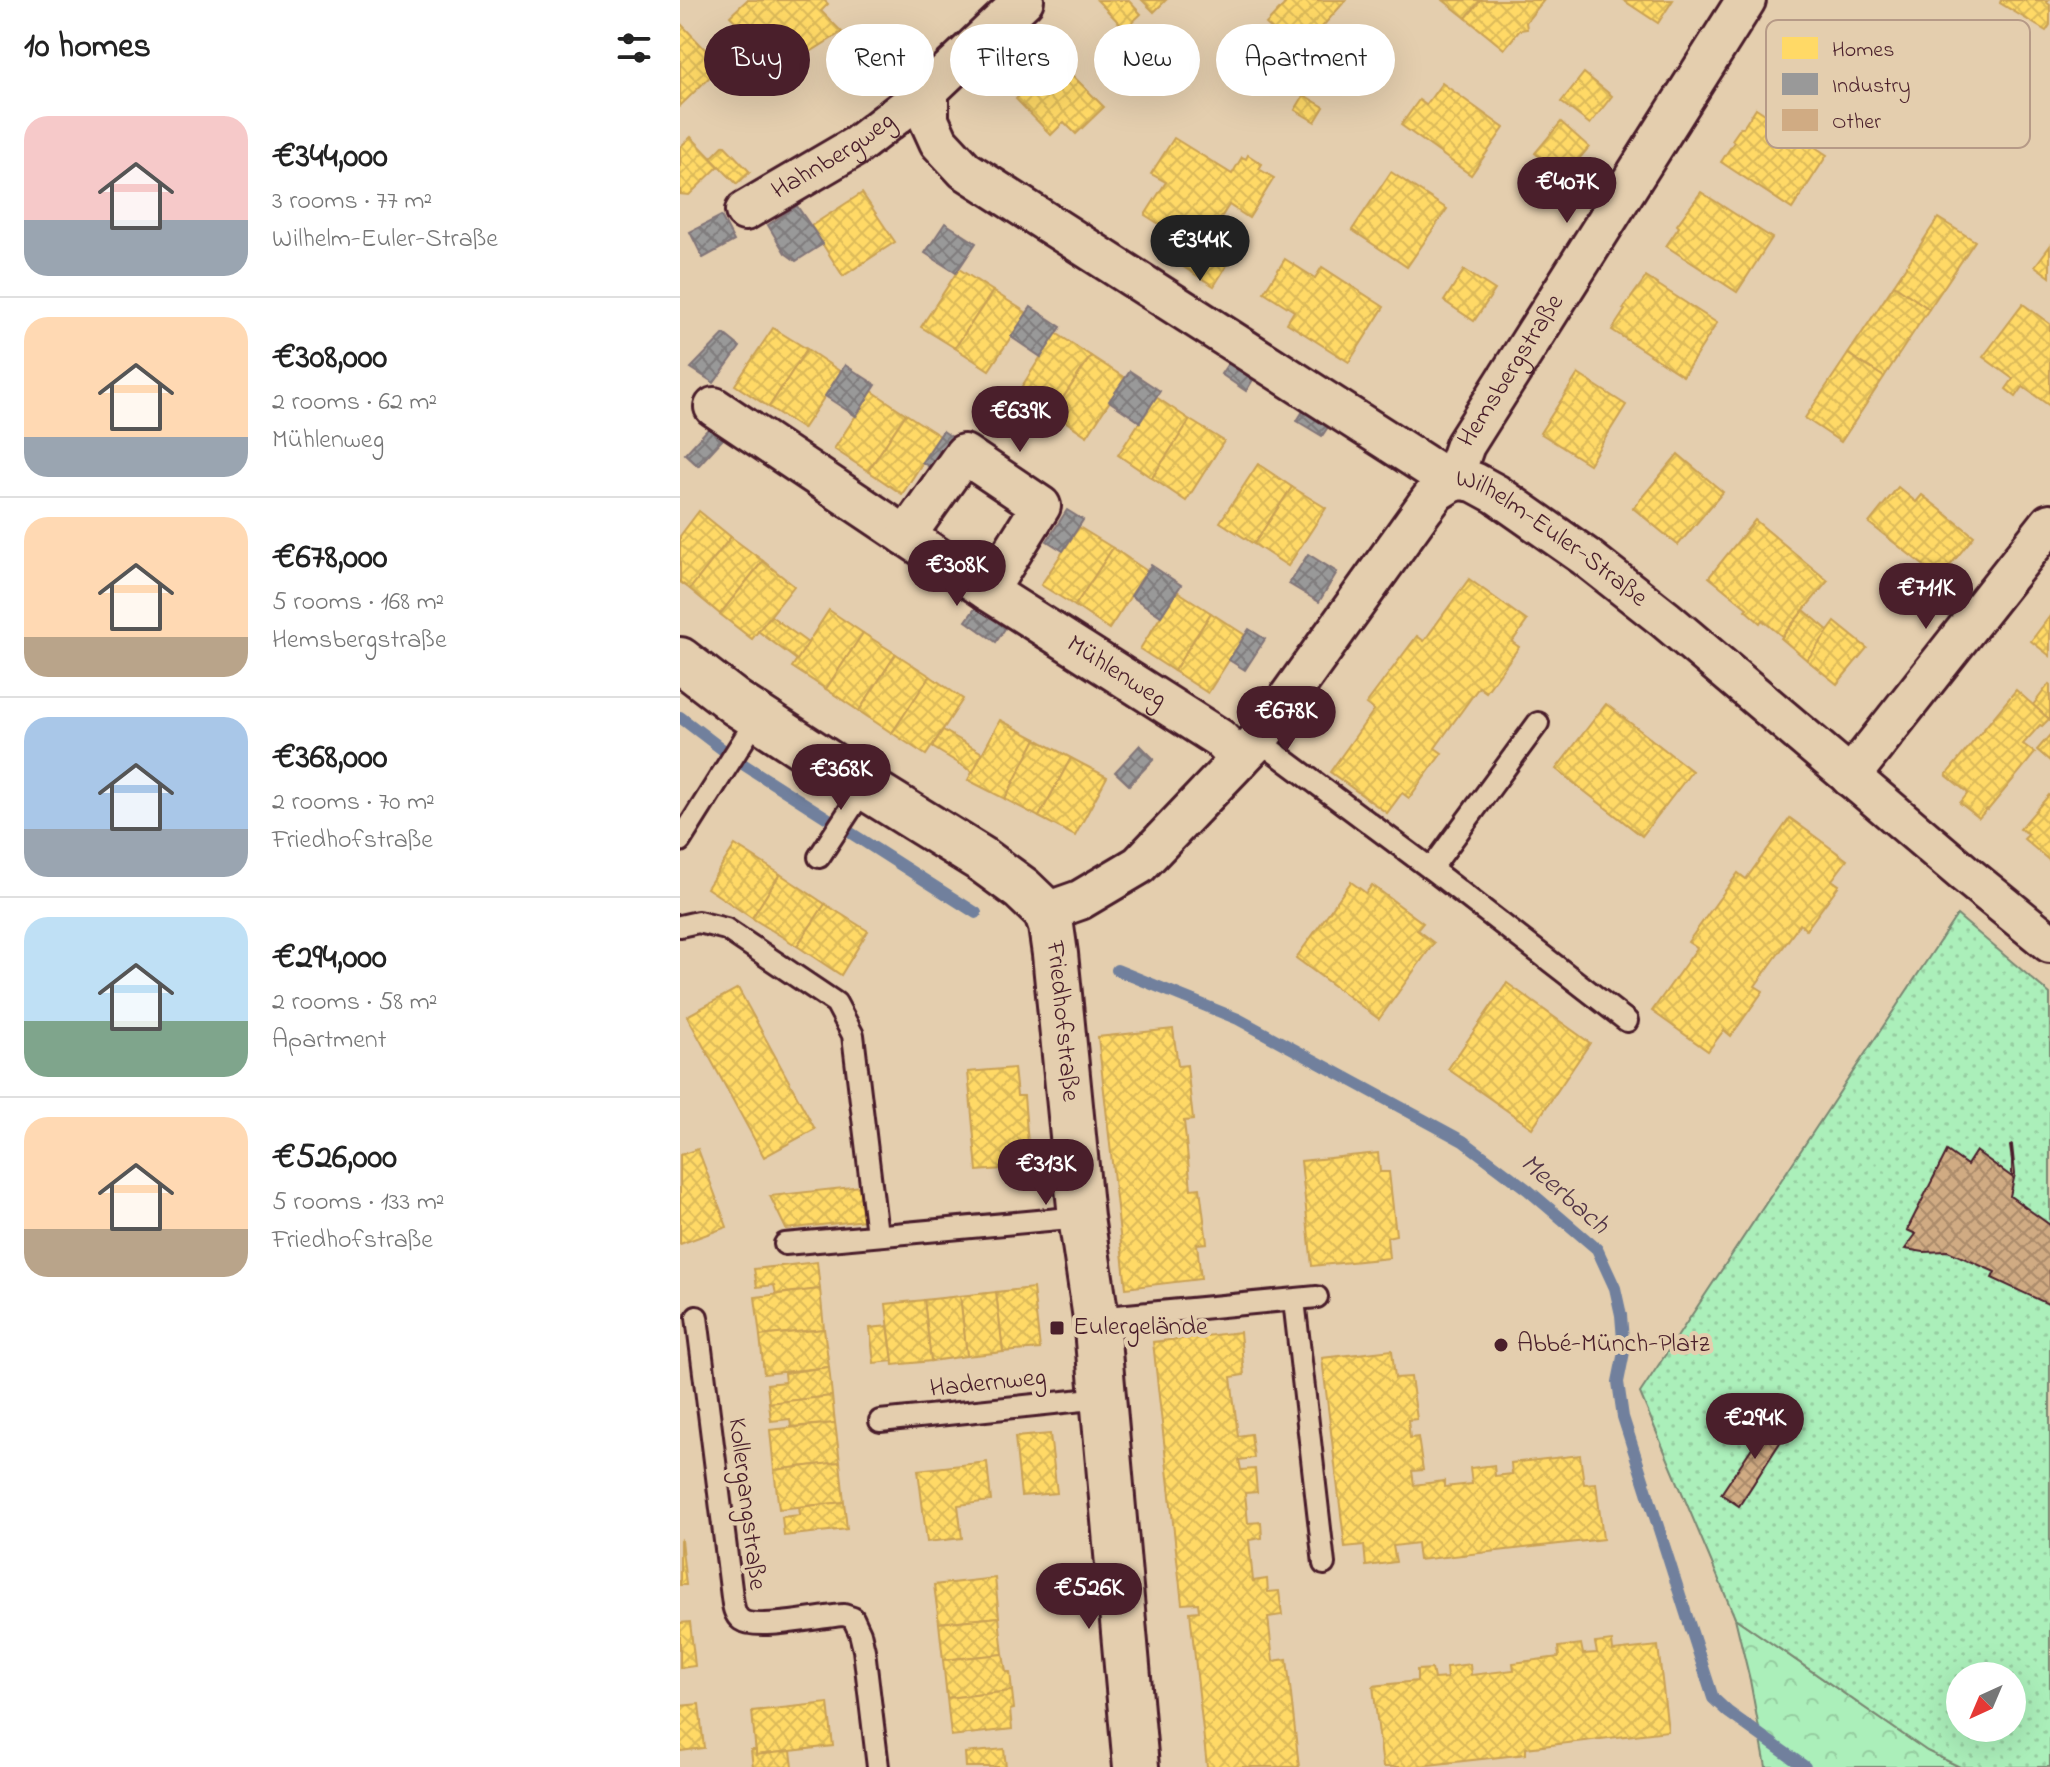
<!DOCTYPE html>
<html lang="en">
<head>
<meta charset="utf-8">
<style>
	:root { --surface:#fff; --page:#f2f2f2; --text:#222; --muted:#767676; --line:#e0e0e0; --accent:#4a1f2b }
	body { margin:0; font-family:"Indie Flower",sans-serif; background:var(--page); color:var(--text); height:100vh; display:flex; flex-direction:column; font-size:30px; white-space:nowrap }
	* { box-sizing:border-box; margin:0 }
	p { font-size:26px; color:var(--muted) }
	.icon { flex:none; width:44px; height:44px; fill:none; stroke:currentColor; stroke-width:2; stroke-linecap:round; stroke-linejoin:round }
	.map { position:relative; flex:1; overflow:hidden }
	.details { display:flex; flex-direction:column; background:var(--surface); width:680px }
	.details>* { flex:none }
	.banner { position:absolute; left:24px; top:24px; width:760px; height:72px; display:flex; gap:16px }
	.needle { width:52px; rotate:224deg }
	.fabs { position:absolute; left:1266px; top:1662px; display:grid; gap:16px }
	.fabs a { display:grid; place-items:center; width:80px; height:80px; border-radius:50%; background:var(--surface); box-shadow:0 8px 32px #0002; font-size:40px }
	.price { position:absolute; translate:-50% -68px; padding:0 18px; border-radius:28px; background:var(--accent); color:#fff; font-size:26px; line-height:52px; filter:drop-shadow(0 2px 4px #0008) }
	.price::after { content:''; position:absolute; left:50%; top:48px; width:24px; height:18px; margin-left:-12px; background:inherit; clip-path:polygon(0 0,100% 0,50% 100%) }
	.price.active { background:#222; color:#fff }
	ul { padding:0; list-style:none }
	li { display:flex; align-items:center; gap:24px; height:200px; padding:0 24px }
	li+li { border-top:2px solid var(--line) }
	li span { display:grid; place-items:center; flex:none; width:224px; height:160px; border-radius:24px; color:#555 }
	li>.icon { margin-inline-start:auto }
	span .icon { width:96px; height:96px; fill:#fffc; stroke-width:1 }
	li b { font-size:34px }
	h2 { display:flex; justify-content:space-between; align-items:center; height:96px; padding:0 24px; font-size:34px }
	.pill { padding:0 28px; border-radius:36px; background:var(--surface); box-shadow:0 8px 32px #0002; font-size:28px; line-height:72px }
	.pill.active { background:var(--accent); color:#fff }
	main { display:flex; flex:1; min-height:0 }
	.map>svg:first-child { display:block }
	.forest { fill:url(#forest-crowns); stroke:#7a8772; stroke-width:2 }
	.park { fill:url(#park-dots); stroke:#7a8772; stroke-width:2; fill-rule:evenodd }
	.homes { fill:url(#homes-cross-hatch); stroke:#c9a154; stroke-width:2 }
	.industry { fill:url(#industry-cross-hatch); stroke:#817478; stroke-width:2 }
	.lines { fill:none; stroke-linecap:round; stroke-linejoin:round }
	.stream { stroke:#71809d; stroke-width:12 }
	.building { fill:url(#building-cross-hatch); stroke:#4a1f2b; stroke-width:2 }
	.lane-casing { stroke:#4a1f2b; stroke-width:26 }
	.street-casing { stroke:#4a1f2b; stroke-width:44 }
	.secondary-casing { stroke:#4a1f2b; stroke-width:50 }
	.lane { stroke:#e4ceae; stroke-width:20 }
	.street { stroke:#e4ceae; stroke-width:38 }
	.secondary { stroke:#e4ceae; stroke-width:44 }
	.poi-dot { fill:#4a1f2b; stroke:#e4ceae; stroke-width:3 }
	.labels { text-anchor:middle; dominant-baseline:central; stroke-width:8; stroke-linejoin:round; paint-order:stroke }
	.street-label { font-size:26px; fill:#4a1f2b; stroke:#e4ceae }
	.poi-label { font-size:26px; fill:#4a1f2b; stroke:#e4ceae; text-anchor:start }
	.water-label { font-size:28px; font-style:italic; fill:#543748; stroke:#e4ceae }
	.key { fill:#e4ceae; stroke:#b69a87; stroke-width:2 }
	.key-label { font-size:22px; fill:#4a1f2b }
</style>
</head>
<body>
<main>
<section class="details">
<h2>10 homes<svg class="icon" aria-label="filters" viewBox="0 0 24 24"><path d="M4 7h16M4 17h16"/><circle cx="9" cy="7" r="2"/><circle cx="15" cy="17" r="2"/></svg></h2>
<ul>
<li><span style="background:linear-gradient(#f6c9c9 65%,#9aa5b1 0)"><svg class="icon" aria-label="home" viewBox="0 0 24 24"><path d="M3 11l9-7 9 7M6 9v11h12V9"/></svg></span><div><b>€344,000</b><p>3 rooms · 77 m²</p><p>Wilhelm-Euler-Straße</p></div></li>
<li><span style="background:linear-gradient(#ffd9b3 75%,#9aa5b1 0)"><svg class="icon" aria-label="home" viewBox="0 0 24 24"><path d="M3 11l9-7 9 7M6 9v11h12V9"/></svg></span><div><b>€308,000</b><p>2 rooms · 62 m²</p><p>Mühlenweg</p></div></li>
<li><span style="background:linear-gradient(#ffd9b3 75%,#b9a48a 0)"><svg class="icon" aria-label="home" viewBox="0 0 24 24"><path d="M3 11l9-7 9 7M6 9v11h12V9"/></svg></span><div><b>€678,000</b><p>5 rooms · 168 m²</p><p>Hemsbergstraße</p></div></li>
<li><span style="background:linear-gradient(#a9c7e8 70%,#9aa5b1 0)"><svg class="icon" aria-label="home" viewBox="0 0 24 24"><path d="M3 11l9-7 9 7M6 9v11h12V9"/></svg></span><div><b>€368,000</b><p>2 rooms · 70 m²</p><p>Friedhofstraße</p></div></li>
<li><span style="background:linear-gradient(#bfe0f5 65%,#7fa58c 0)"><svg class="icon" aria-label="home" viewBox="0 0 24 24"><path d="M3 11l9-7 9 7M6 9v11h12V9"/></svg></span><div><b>€294,000</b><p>2 rooms · 58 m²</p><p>Apartment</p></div></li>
<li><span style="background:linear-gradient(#ffd9b3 70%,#b9a48a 0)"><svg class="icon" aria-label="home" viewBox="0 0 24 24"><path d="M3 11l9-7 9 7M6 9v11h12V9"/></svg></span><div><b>€526,000</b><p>5 rooms · 133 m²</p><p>Friedhofstraße</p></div></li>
</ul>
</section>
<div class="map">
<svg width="1370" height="1767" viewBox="0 0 1370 1767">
	<defs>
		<pattern id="forest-crowns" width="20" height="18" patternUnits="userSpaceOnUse" patternTransform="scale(2)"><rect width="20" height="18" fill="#abefba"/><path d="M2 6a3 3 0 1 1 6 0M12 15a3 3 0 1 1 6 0" fill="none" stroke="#95cca0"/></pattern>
		<pattern id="park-dots" width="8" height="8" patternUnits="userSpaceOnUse" patternTransform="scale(2)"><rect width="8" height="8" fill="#abefba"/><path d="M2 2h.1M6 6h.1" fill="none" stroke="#95cca0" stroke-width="1.8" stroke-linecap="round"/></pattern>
		<pattern id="homes-cross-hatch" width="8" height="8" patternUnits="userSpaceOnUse" patternTransform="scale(2)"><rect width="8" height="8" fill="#ffd966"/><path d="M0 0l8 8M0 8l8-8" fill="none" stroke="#dcba59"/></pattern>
		<pattern id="industry-cross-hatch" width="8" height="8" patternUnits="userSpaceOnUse" patternTransform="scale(2)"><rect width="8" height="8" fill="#999"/><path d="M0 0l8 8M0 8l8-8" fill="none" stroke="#7f7c7d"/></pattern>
		<pattern id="building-cross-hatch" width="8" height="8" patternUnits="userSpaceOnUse" patternTransform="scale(2)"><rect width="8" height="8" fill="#d0ab83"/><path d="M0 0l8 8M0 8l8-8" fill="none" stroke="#ab8b6b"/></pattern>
	</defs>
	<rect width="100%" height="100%" fill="#e4ceae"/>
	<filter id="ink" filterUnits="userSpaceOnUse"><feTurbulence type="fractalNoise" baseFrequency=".0125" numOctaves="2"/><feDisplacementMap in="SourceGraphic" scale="16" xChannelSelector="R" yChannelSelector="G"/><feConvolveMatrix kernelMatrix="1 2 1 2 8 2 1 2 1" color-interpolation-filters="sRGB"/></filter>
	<g filter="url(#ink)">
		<polygon class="forest" points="1055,1618 1247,1751 1280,1767 1086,1767 1070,1680"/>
		<path class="park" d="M1277,915L1370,994V1767H1280L1247,1751L1055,1618L960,1393ZM1280,1676H1332V1728H1280Z"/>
		<g class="homes">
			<polygon points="67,0 144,0 148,4 141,11 162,32 127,54 113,39 92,58 50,16"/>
			<polygon points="417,0 448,0 461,14 445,29"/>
			<polygon points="462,0 486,0 474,12"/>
			<polygon points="600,0 666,0 619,53 586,24 605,4"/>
			<polygon points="763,0 801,0 786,18"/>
			<polygon points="801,0 864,0 846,22 847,29 840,30 824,49 786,18"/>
			<polygon points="943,0 993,0 978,23"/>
			<polygon points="1321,0 1368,0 1366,2 1370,5 1370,25 1366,31 1320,3"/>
			<polygon points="1,24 41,66 0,106 0,25"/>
			<polygon points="376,59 424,107 396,134 384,122 371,135 336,99 344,90 341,87 347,81 351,84"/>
			<polygon points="904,73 932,96 910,124 881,102"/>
			<polygon points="762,83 824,128 791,175 721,125 739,100 746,105"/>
			<polygon points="624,95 644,107 635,122 615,110"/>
			<polygon points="1076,108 1147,155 1112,209 1041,162 1054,142 1052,140 1061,127 1063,128"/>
			<polygon points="881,122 909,147 884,177 855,153"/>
			<polygon points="11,137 39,166 9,195 0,194 0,147"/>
			<polygon points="494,138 552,174 562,157 566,159 568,155 582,164 579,169 594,178 569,218 549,205 520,250 465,215 486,182 471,174"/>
			<polygon points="44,145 70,172 57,184 31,158"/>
			<polygon points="711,172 767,209 727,267 672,230"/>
			<polygon points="1021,192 1092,238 1057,292 986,246 999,227 997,225"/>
			<polygon points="182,193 215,242 163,276 131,226"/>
			<polygon points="1258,218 1295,241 1249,309 1214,285"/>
			<polygon points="529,236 555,252 534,286 500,265 512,245 520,250"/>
			<polygon points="1370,246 1370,277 1355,266"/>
			<polygon points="605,259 635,278 642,267 704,307 669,362 607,323 614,311 584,292"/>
			<polygon points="279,269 313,291 275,348 241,327"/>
			<polygon points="784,270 815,290 794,321 764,301"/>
			<polygon points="966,277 1037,323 1003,376 932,330 945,310 943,309"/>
			<polygon points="1214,285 1249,309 1204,377 1168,354"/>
			<polygon points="313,291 347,313 309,370 275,348"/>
			<polygon points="1343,304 1370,324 1370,406 1343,387 1336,397 1326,389 1333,379 1303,357"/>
			<polygon points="93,328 127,349 89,407 55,385"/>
			<polygon points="376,333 411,356 373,413 339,391"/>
			<polygon points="127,349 161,372 123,429 89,407"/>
			<polygon points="1168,354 1204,377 1161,442 1125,418"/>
			<polygon points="411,356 445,378 407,436 373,413"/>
			<polygon points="898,374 946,405 909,464 860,433"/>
			<polygon points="192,391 226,414 188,471 154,449"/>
			<polygon points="476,397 510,420 472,478 438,455"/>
			<polygon points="226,414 260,436 222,494 188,471"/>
			<polygon points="510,420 544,441 506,501 472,478"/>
			<polygon points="998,454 1043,492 998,545 953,508"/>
			<polygon points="578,464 612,487 574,544 540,522"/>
			<polygon points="612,487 646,508 608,566 574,544"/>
			<polygon points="1218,487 1236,502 1242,495 1294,536 1260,578 1189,523"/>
			<polygon points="19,511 51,537 10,589 0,582 0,536"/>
			<polygon points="1075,520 1148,581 1102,636 1082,620 1080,623 1065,610 1067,608 1029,577"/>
			<polygon points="399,527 433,548 395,606 361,585"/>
			<polygon points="51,537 83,561 40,614 10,589"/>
			<polygon points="433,548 467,571 429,629 395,606"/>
			<polygon points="83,561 114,586 72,639 40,614"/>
			<polygon points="789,579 847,621 832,642 839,647 806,692 799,687 755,748 762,753 729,798 722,793 707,813 650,772 694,710 686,704 737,636 744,641"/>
			<polygon points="497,591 531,613 494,671 460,649"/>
			<polygon points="149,610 183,633 146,689 112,667"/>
			<polygon points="1124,610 1150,632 1127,660 1101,638"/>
			<polygon points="531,613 565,635 528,693 494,671"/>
			<polygon points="91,616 128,643 117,660 78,631"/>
			<polygon points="1370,616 1370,656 1351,641"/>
			<polygon points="1155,622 1187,648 1157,684 1127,660"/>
			<polygon points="183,633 216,654 179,711 146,689"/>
			<polygon points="216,654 250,676 212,733 179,711"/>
			<polygon points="250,676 283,699 246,755 212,733"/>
			<polygon points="1369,684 1370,685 1370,720 1353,705"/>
			<polygon points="1336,690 1369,719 1362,726 1360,725 1343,744 1355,753 1308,810 1307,809 1299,818 1280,803 1288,793 1266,775"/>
			<polygon points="926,704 1012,771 962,836 876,769"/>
			<polygon points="320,720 356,739 325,799 288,780"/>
			<polygon points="263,730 302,753 293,772 252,747"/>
			<polygon points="1370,735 1370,761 1357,750"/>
			<polygon points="356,739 391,758 359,817 325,799"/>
			<polygon points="391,758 427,777 395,836 359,817"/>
			<polygon points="1369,795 1370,796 1370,861 1344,839 1349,834 1340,829"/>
			<polygon points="1110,818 1167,860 1152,880 1159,885 1126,930 1120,924 1075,986 1083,991 1051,1036 1044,1030 1028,1051 972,1011 1017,948 1008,942 1058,873 1066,879"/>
			<polygon points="55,845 100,874 72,918 27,888"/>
			<polygon points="100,874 145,904 117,946 72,918"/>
			<polygon points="671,882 686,893 692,885 743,923 737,930 754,943 699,1019 616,958"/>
			<polygon points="145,904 188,931 161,975 117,946"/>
			<polygon points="827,983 910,1043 852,1128 768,1069"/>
			<polygon points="58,988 135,1129 84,1157 7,1016"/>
			<polygon points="493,1029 498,1066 507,1065 513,1120 504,1121 511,1189 520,1188 527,1243 517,1244 521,1279 446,1288 418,1037"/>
			<polygon points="334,1068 337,1096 344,1096 350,1167 297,1171 288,1072"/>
			<polygon points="18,1149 47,1227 0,1244 0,1155"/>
			<polygon points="698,1153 700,1172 709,1172 716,1235 707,1237 709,1258 632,1266 621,1161"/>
			<polygon points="181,1186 185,1220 106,1229 90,1196"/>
			<polygon points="137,1262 140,1289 96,1294 94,1285 77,1287 74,1269"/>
			<polygon points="353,1288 360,1349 323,1352 316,1292"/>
			<polygon points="140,1289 144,1329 80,1336 75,1297"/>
			<polygon points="316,1292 323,1352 287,1356 280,1296"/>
			<polygon points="280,1296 287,1356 251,1361 244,1300"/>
			<polygon points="244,1300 251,1361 213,1365 206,1304"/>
			<polygon points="208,1326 213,1361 194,1363 190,1328"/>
			<polygon points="144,1329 149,1367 84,1374 80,1336"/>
			<polygon points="560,1332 564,1375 551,1377 558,1436 571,1434 574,1458 559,1460 561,1470 575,1469 577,1492 565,1493 568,1523 581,1522 582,1538 569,1540 573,1581 587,1579 588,1592 599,1591 602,1615 588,1617 593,1661 607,1659 619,1767 527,1767 510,1612 519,1611 518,1603 502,1604 473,1342"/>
			<polygon points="712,1350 715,1378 731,1377 737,1419 728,1420 730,1438 738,1437 743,1470 732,1471 734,1485 764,1481 764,1487 792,1484 790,1468 814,1465 815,1476 832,1474 831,1463 900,1455 904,1484 916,1483 923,1539 739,1560 737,1543 713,1546 716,1562 686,1566 684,1545 665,1547 642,1358"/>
			<polygon points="149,1367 152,1396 89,1403 87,1384 105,1382 104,1373"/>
			<polygon points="152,1396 155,1423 111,1427 110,1419 91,1421 89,1403"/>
			<polygon points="155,1423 160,1462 94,1470 90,1430"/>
			<polygon points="370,1434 377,1493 341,1496 335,1437"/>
			<polygon points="160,1462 164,1502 99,1509 94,1470"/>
			<polygon points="307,1462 311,1501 278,1505 282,1538 247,1542 238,1470"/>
			<polygon points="164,1502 167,1529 104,1536 102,1517 120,1515 119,1507"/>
			<polygon points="1,1540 6,1585 0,1585 0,1541"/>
			<polygon points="315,1578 319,1617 259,1623 254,1585"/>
			<polygon points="319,1617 323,1654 263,1660 259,1623"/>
			<polygon points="10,1622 15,1666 0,1668 0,1623"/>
			<polygon points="932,1641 933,1651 978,1646 988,1731 846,1748 846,1754 730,1767 703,1767 693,1686 737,1681 737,1670 752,1669 754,1679 767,1678 766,1667 790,1664 791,1675 834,1670 833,1663 879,1657 878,1647 901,1644 903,1654 917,1653 915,1643"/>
			<polygon points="323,1654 326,1672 330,1672 332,1691 267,1698 263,1660"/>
			<polygon points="332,1691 334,1709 330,1710 332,1729 271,1736 267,1698"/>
			<polygon points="148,1703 153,1746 76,1755 72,1711"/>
			<polygon points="19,1704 24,1748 0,1751 0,1706"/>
			<polygon points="324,1749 326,1767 286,1767 285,1753"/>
			<polygon points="71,1750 76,1750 76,1755 111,1751 113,1767 73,1767"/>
		</g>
		<g class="industry">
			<polygon points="117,206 143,244 116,261 105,253 88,225"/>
			<polygon points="41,216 54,241 23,258 10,232"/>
			<polygon points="265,223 296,243 276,273 245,253"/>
			<polygon points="351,307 381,327 361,357 331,337"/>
			<polygon points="44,334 60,347 34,383 11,368"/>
			<polygon points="549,362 574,378 566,391 541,374"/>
			<polygon points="165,365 196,385 176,416 145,396"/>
			<polygon points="450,371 480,391 460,422 429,401"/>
			<polygon points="625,408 650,424 642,436 617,421"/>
			<polygon points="30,427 43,439 18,466 5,454"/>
			<polygon points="263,431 278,441 257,472 242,462"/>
			<polygon points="387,510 403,520 383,551 367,541"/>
			<polygon points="628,554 657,572 639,602 609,584"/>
			<polygon points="471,565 501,585 481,616 451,596"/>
			<polygon points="296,607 326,627 316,642 286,621"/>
			<polygon points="569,629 585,639 565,670 549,660"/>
			<polygon points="460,745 474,759 449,785 435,772"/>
		</g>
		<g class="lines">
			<g class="stream">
				<polyline points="0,717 55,759 296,913"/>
				<polyline points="437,970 558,1019 783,1141 848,1190 917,1249 935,1288 941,1315 944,1352 938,1382 943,1417 1033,1698 1048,1712 1125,1767"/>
			</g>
		</g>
		<g class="building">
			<polygon points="1332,1145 1335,1174 1330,1196 1370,1225 1370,1305 1312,1278 1315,1272 1268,1251 1244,1252 1225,1249 1236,1234 1227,1230 1267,1151 1287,1165 1296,1151 1332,1177 1332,1160 1330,1146"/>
			<polygon points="1093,1416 1110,1427 1059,1506 1041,1494"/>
		</g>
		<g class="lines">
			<defs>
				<g id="lane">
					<polyline points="578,740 751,869 947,1021"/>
					<polyline points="0,841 78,717"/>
					<polyline points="139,857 185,787"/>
					<polyline points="751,869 858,723"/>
					<polyline points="0,926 18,922 46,929 156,1003 173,1035 197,1234"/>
					<polyline points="105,1244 401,1217"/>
					<polyline points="614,1300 644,1564"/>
					<path d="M17,1317L52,1597C53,1605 54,1615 61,1620C76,1631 143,1616 164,1615L173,1618L180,1633L184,1650L198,1767"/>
					<polyline points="416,1318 637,1297"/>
					<polyline points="200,1421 422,1398"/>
				</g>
				<g id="street">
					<path id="s1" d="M249,90V120L259,142L285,170L772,482L781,480L794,482L816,494L906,557L986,620L1284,873L1370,943"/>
					<path id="s2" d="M65,211L176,146L249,90L344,0"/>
					<path id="s3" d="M34,407L308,591L539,738L560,759"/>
					<polyline points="226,536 284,454 361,506 308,591"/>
					<polyline points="1170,777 1370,523"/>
					<path id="s4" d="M366,912L400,900L459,865L578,740L744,508L756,492L772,482L785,445L1066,0"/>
				</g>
				<g id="secondary">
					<path id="s5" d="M0,660L56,703L185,787L301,859L342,889L366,912L371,926L375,954L401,1217L416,1318L456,1767"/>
				</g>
			</defs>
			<use href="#lane" class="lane-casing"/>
			<use href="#street" class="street-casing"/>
			<use href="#secondary" class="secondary-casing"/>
			<use href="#lane" class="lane"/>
			<use href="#street" class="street"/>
			<use href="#secondary" class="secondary"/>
		</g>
	</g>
	<g class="poi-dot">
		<rect x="369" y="1320" width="16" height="16" rx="4"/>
		<circle cx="821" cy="1345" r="8"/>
	</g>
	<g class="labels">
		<g class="street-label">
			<text stroke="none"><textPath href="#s2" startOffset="104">Hahnbergweg</textPath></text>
			<text stroke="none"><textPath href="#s4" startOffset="728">Hemsbergstraße</textPath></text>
			<text stroke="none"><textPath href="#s1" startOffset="788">Wilhelm-Euler-Straße</textPath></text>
			<text stroke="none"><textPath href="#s3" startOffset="482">Mühlenweg</textPath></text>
			<text stroke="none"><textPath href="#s5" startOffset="556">Friedhofstraße</textPath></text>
			<text transform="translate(308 1384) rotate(-6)">Hadernweg</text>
			<text transform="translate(66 1504) rotate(83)">Kollergangstraße</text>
		</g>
		<g class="poi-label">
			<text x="393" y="1328">Eulergelände</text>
			<text x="837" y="1345">Abbé-Münch-Platz</text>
		</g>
		<g class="water-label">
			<text transform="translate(884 1195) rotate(41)">Meerbach</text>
		</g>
	</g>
	<rect x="1086" y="20" width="264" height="128" rx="12" class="key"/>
	<rect x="1102" y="37" width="36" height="22" fill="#ffd966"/>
	<rect x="1102" y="73" width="36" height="22" fill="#999"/>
	<rect x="1102" y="109" width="36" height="22" fill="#d0ab83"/>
	<g class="key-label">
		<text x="1152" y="56">Homes</text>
		<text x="1152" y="92">Industry</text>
		<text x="1152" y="128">Other</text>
	</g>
</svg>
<div class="fabs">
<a><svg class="needle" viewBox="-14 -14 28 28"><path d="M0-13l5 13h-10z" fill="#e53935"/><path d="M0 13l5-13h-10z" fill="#767676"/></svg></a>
</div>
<b class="price" style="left:887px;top:225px">€407K</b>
<b class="price active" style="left:520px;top:283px">€344K</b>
<b class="price" style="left:340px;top:454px">€639K</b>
<b class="price" style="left:277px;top:608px">€308K</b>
<b class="price" style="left:1246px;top:631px">€711K</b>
<b class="price" style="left:606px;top:754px">€678K</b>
<b class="price" style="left:161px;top:812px">€368K</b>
<b class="price" style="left:366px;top:1207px">€313K</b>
<b class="price" style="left:1075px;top:1461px">€294K</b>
<b class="price" style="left:409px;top:1631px">€526K</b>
<div class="banner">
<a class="pill active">Buy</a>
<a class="pill">Rent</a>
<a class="pill">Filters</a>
<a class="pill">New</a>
<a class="pill">Apartment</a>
</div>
</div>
</main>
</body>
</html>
